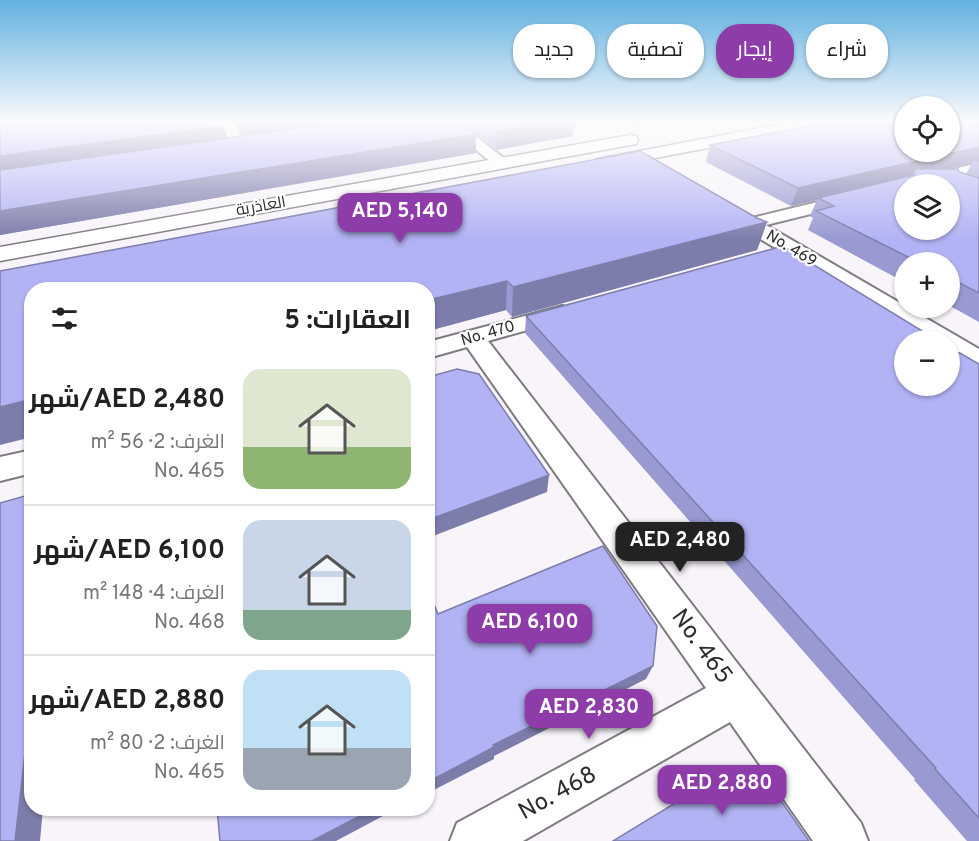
<!DOCTYPE html>
<html lang="ar">
<head>
<meta charset="utf-8">
<style>
	:root { --surface:#fff; --page:#f6f6f6; --text:#222; --muted:#767676; --line:#e0e0e0; --accent:#8f3cab }
	body { margin:0; font-family:Overpass,Cairo,sans-serif; background:var(--page); color:var(--text); direction:rtl; height:100vh; display:flex; flex-direction:column; font-size:22px; white-space:nowrap }
	* { box-sizing:border-box; margin:0 }
	p { font-size:20px; color:var(--muted) }
	.icon { flex:none; width:33px; height:33px; fill:none; stroke:currentColor; stroke-width:2; stroke-linecap:round; stroke-linejoin:round }
	.map { position:relative; flex:1; overflow:hidden; direction:ltr }
	.side { position:absolute; left:24px; top:282px; width:411px; height:534px; display:flex; flex-direction:column; background:var(--surface); border-radius:24px; box-shadow:0 2px 4px #0004; direction:rtl }
	.side>* { flex:none }
	.banner { position:absolute; left:453px; top:24px; width:435px; height:54px; direction:rtl; display:flex; gap:12px }
	.buttons { position:absolute; left:894px; top:96px; display:grid; gap:12px }
	.buttons a { display:grid; place-items:center; width:66px; height:66px; border-radius:50%; background:var(--surface); box-shadow:0 2px 4px #0004; font-size:30px }
	.price { position:absolute; translate:-50% -51px; padding:0 14px; border-radius:12px; background:var(--accent); color:#fff; font-size:20px; line-height:39px; filter:drop-shadow(0 2px 3px #0008) }
	.price::after { content:''; position:absolute; left:50%; top:36px; width:18px; height:14px; margin-left:-9px; background:inherit; clip-path:polygon(0 0,100% 0,50% 100%) }
	.price.selected { background:#222; color:#fff }
	ul { padding:0; list-style:none }
	li { display:flex; align-items:center; gap:18px; height:150px; padding:0 24px }
	li+li { border-top:2px solid var(--line) }
	li span { display:grid; place-items:center; flex:none; width:168px; height:120px; border-radius:18px; color:#555 }
	li>.icon { margin-inline-start:auto }
	span .icon { width:72px; height:72px; fill:#fffc; stroke-width:1 }
	li b { font-size:26px }
	h2 { display:flex; justify-content:space-between; align-items:center; height:72px; padding:0 24px; font-size:26px }
	.tag { padding:0 21px; border-radius:24px; background:var(--surface); box-shadow:0 2px 4px #0004; font-size:21px; line-height:54px }
	.tag.selected { background:var(--accent); color:#fff }
	.map>svg:first-child { display:block }
	.lines { fill:none; stroke-linecap:round; stroke-linejoin:round }
	.minor-casing { stroke:#7e7b80; stroke-width:4 }
	.tertiary-casing { stroke:#7e7b80; stroke-width:3 }
	.minor { fill:#fff; fill-rule:evenodd }
	.tertiary { fill:#fff; fill-rule:evenodd }
	.wall { fill:#999ad2; fill-rule:evenodd }
	.shaded-wall { fill:#7d7dab }
	.building { fill:#b2b3f4; stroke:#7d7dab; stroke-width:1.5; fill-rule:evenodd }
	.labels { text-anchor:middle; dominant-baseline:central; stroke-width:4.5; stroke-linejoin:round; paint-order:stroke }
	.far-street-label { font-size:16px; fill:#2d2c2e; stroke:#fff }
	.near-street-label { font-size:24px; fill:#2d2c2e; stroke:#fff }
</style>
</head>
<body>
<div class="map">
<svg width="979" height="841" viewBox="0 0 979 841">
	<rect width="100%" height="100%" fill="#f8f4fa"/>
	<g class="lines">
		<defs>
			<g id="minor">
				<polygon points="221,121 235,121 246,149 244,152 234,152"/>
				<polygon points="440,121 456,121 510,163 508,166 496,166"/>
				<polygon points="979,163 979,173 931,184 914,184 913,182 915,178"/>
				<polygon points="904,181 911,184 904,184 904,191 766,225 979,349 979,368 970,366 950,353 950,340 929,340 742,228 722,213 725,209 737,209 752,218"/>
				<polygon points="562,306 570,308 574,313 570,318 488,341 861,823 868,841 813,841 730,722 523,841 450,841 457,823 706,688 467,347 428,358 428,342"/>
				<polygon points="32,450 32,473 0,481 0,457"/>
			</g>
			<g id="tertiary">
				<polygon points="797,121 831,121 823,126 603,168 597,167 594,163 597,159 603,158"/>
				<polygon points="630,135 636,136 638,140 636,144 0,261 0,247"/>
			</g>
		</defs>
		<use href="#minor" class="minor-casing"/>
		<use href="#tertiary" class="tertiary-casing"/>
		<use href="#minor" class="minor"/>
		<use href="#tertiary" class="tertiary"/>
	</g>
	<g class="wall">
		<polygon points="0,121 222,126 226,138 243,136 237,121 459,121 476,153 0,235"/>
		<polygon points="459,121 575,121 573,136 496,150"/>
		<polygon points="628,121 656,121 635,125"/>
		<path d="M811,121H979V322L950,306V262H904V282L808,230L813,218L810,216L817,200L791,206L706,162L710,145L809,126ZM972,163L966,174L949,169Z"/>
		<polygon points="757,218 767,222 757,250 512,317 506,310 428,331 428,290 0,271"/>
		<polygon points="526,316 958,353 979,364 979,841 967,841 914,780 915,779 525,333"/>
	</g>
	<g class="shaded-wall">
		<polygon points="256,121 386,121 245,142 240,123"/>
		<polygon points="558,121 575,121 573,136 496,150 497,131"/>
		<polygon points="635,121 656,121 635,125"/>
		<polygon points="222,126 228,144 0,178 0,156"/>
		<polygon points="476,134 476,153 0,235 0,211"/>
		<polygon points="979,147 979,162 973,161 972,163 913,177 915,169 911,178 818,198 817,200 791,206 798,188"/>
		<polygon points="767,222 757,250 512,317 513,287"/>
		<polygon points="507,281 506,310 428,331 428,300"/>
		<polygon points="32,399 32,437 0,445 0,407"/>
		<polygon points="549,475 547,492 428,538 428,520"/>
		<polygon points="653,666 646,679 494,756 494,759 428,793 428,782 493,745"/>
		<polygon points="32,692 32,808 43,808 40,841 15,841"/>
		<polygon points="375,808 398,808 336,841 312,841"/>
	</g>
	<g class="building">
		<polygon points="0,121 220,121 222,126 0,156"/>
		<polygon points="239,121 256,121 240,123"/>
		<polygon points="348,121 459,121 476,134 0,211 0,170"/>
		<polygon points="483,121 558,121 497,131"/>
		<polygon points="827,121 904,121 904,152 950,152 950,121 979,121 979,147 798,188 710,145 829,122"/>
		<polygon points="640,151 757,218 767,222 513,287 507,281 428,300 428,290 32,290 32,399 0,407 0,271"/>
		<path d="M915,169H958L959,172L979,178V293L950,278V262H918L816,211L834,206L818,198L914,175ZM904,184H950V230H904Z"/>
		<polygon points="783,246 937,340 904,340 904,386 950,386 950,348 958,353 960,353 979,364 979,818 935,769 936,768 526,316"/>
		<polygon points="457,369 479,374 549,475 428,520 428,377"/>
		<polygon points="32,494 32,692 15,841 0,841 0,503"/>
		<polygon points="603,546 657,626 653,666 493,745 494,747 428,782 428,590 438,614"/>
		<polygon points="729,770 779,798 809,841 613,841"/>
		<polygon points="217,808 375,808 312,841 220,841"/>
	</g>
	<linearGradient id="sky" x2="0" y2="1"><stop stop-color="#60b1df"/><stop offset="0.51" stop-color="#fcfafd"/><stop offset="1" stop-color="#fcfafd" stop-opacity="0"/></linearGradient>
	<rect width="979" height="239" fill="url(#sky)"/>
	<g class="labels">
		<g class="far-street-label">
			<text transform="translate(261 207) rotate(-10)">العاذرية</text>
			<text transform="translate(791 249) rotate(31)">No. 469</text>
			<text transform="translate(488 334) rotate(-16)">No. 470</text>
		</g>
		<g class="near-street-label">
			<text transform="translate(701 647) rotate(54)">No. 465</text>
			<text transform="translate(558 794) rotate(-29)">No. 468</text>
		</g>
	</g>
</svg>
<div class="buttons">
<a><svg class="icon" aria-label="locate" viewBox="0 0 24 24"><circle cx="12" cy="12" r="6"/><path d="M12 2v4M12 18v4M2 12h4M18 12h4"/></svg></a>
<a><svg class="icon" aria-label="layers" viewBox="0 0 24 24"><path d="M12 4l9 5-9 5-9-5zM3 14l9 5 9-5"/></svg></a>
<a>+</a>
<a>−</a>
</div>
<b class="price" style="left:400px;top:244px">AED 5,140</b>
<b class="price selected" style="left:680px;top:573px">AED 2,480</b>
<b class="price" style="left:530px;top:655px">AED 6,100</b>
<b class="price" style="left:589px;top:740px">AED 2,830</b>
<b class="price" style="left:722px;top:816px">AED 2,880</b>
<div class="banner">
<a class="tag">شراء</a>
<a class="tag selected">إيجار</a>
<a class="tag">تصفية</a>
<a class="tag">جديد</a>
</div>
<section class="side">
<h2>العقارات: 5<svg class="icon" aria-label="filters" viewBox="0 0 24 24"><path d="M4 7h16M4 17h16"/><circle cx="9" cy="7" r="2"/><circle cx="15" cy="17" r="2"/></svg></h2>
<ul>
<li><span style="background:linear-gradient(#dfe7d0 65%,#8fb573 0)"><svg class="icon" aria-label="home" viewBox="0 0 24 24"><path d="M3 11l9-7 9 7M6 9v11h12V9"/></svg></span><div><b>AED 2,480/شهر</b><p>الغرف: 2 · 56 m²</p><p>No. 465</p></div></li>
<li><span style="background:linear-gradient(#c9d6e8 75%,#7fa58c 0)"><svg class="icon" aria-label="home" viewBox="0 0 24 24"><path d="M3 11l9-7 9 7M6 9v11h12V9"/></svg></span><div><b>AED 6,100/شهر</b><p>الغرف: 4 · 148 m²</p><p>No. 468</p></div></li>
<li><span style="background:linear-gradient(#bfe0f5 65%,#9aa5b1 0)"><svg class="icon" aria-label="home" viewBox="0 0 24 24"><path d="M3 11l9-7 9 7M6 9v11h12V9"/></svg></span><div><b>AED 2,880/شهر</b><p>الغرف: 2 · 80 m²</p><p>No. 465</p></div></li>
</ul>
</section>
</div>
</body>
</html>
